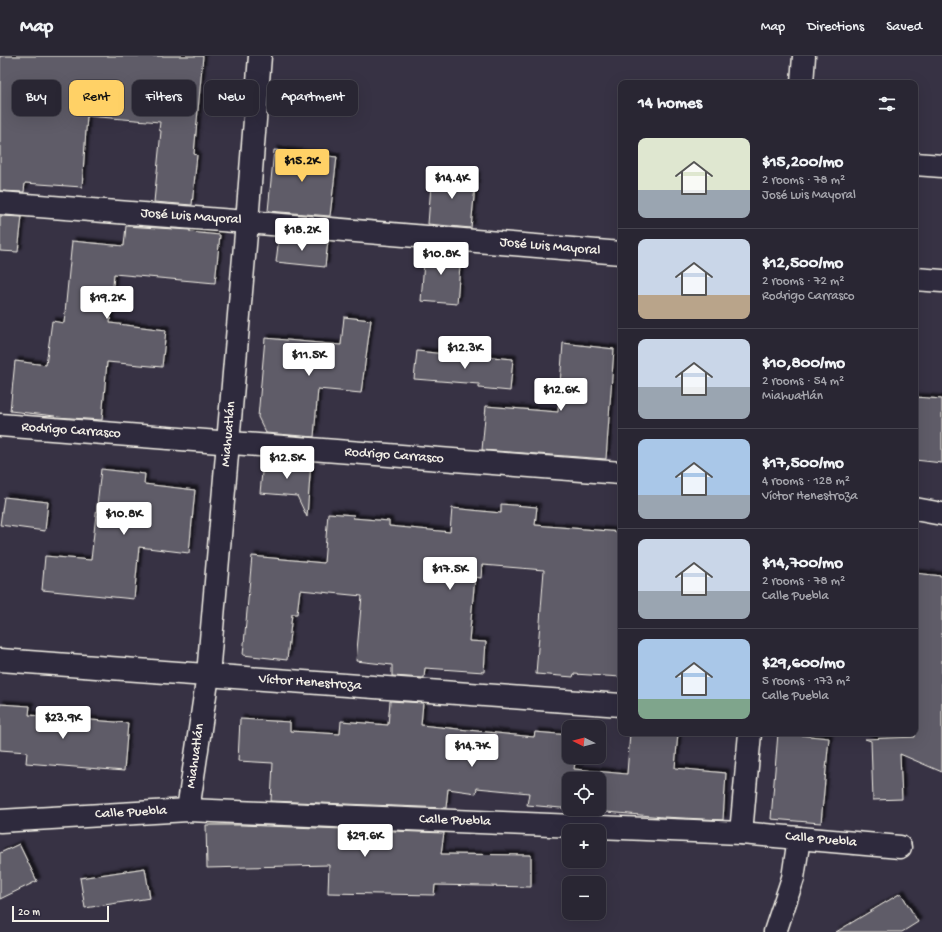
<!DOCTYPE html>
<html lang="en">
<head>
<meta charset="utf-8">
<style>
	:root { --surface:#292633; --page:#35323f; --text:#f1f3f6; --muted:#a5a5ac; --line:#45434e; --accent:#ffd166 }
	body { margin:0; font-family:"Gochi Hand",sans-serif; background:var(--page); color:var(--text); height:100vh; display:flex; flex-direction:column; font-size:15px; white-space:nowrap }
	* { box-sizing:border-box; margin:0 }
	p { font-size:13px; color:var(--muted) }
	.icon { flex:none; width:22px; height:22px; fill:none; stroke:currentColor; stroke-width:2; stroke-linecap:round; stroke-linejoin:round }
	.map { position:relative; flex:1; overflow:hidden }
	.drawer { position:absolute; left:618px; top:24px; width:300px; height:656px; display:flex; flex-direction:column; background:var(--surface); border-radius:8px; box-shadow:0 4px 16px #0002,0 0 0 1px var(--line) }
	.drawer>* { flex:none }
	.guide { position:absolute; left:12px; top:24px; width:380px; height:36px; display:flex; gap:8px }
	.needle { width:26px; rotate:276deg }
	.controls { position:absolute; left:562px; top:664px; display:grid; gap:8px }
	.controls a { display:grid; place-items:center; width:44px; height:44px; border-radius:8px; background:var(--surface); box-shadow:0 4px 16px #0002,0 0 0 1px var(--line); font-size:20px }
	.scale { position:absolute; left:12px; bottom:10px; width:97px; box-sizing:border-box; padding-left:4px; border:2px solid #f4f1e8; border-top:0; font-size:11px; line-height:14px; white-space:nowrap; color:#f4f1e8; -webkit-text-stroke:3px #2f2a3d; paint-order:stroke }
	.price { position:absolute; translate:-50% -34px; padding:0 9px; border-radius:4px; background:#fff; color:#222; font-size:13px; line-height:26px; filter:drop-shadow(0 1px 2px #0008) }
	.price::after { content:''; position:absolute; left:50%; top:24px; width:12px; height:9px; margin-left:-6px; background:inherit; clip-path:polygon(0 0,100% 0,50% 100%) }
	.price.on { background:var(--accent); color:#111 }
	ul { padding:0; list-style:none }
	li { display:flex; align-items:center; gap:12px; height:100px; padding:0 20px }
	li+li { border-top:1px solid var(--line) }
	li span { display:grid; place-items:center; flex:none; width:112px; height:80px; border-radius:8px; color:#555 }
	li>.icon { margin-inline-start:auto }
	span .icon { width:48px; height:48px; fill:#fffc; stroke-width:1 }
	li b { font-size:17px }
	h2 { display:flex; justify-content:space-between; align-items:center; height:48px; padding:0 20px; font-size:17px }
	.tag { padding:0 14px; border-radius:8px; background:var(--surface); box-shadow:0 4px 16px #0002,0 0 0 1px var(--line); font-size:14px; line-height:36px }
	.tag.on { background:var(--accent); color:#111 }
	header { display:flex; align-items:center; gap:24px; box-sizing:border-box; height:56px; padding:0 20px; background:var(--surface); border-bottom:1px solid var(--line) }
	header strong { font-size:19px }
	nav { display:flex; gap:22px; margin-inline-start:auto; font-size:14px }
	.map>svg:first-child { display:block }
	.building { fill:#5f5c67; stroke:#f4f1e8; fill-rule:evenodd; filter:url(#shadow) }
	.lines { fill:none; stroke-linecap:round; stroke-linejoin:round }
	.street-casing { stroke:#f4f1e8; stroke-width:25 }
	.secondary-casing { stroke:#f4f1e8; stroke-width:25 }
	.street { stroke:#2f2a3d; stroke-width:22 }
	.secondary { stroke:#2f2a3d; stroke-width:22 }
	.labels { text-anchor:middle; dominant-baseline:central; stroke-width:3.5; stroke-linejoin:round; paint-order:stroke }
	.street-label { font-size:14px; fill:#f4f1e8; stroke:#2f2a3d }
</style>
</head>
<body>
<header>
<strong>Map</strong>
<nav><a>Map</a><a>Directions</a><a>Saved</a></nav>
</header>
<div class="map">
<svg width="942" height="876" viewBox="0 0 942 876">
	<defs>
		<filter id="shadow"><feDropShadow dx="3.5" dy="-3.5" stdDeviation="1" flood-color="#0009"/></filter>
	</defs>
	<rect width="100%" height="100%" fill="#373244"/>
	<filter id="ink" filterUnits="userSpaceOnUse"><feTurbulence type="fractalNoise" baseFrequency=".025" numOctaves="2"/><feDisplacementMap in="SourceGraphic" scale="8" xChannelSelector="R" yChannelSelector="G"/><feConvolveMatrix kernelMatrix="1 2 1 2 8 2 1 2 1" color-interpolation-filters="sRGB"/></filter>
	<g filter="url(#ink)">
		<g class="building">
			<polygon points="0,0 203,0 194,98 197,99 192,149 154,146 161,75 159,74 160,66 87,60 82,131 25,127 24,136 0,135"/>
			<polygon points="274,94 337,101 330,160 268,155"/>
			<polygon points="432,116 476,120 471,172 428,168"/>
			<polygon points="0,160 22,161 18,196 0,195"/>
			<polygon points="126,170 190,174 190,176 220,179 215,227 114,218 110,267 166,274 162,311 107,306 102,364 55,361 55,360 10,355 15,305 46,309 52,265 64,267 72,185 124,190"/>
			<polygon points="279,181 328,185 325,211 276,206"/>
			<polygon points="425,193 461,196 457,248 421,245"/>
			<polygon points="344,261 371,264 361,337 318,333 314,381 266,377 258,361 265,282 341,289"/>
			<polygon points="563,287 614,293 606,403 482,394 486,350 558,356"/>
			<polygon points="417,295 482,302 482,300 513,303 510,335 479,332 479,328 414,323"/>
			<polygon points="915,341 942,343 942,407 915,404"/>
			<polygon points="279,403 311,406 307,461 297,440 260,437 263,406 281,407"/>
			<polygon points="101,413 145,418 144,428 195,434 189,497 139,491 134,543 42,534 45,500 91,504"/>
			<polygon points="4,441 48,446 45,475 0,469"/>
			<polygon points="501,448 537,451 535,469 621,476 621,621 574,618 573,621 536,618 544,514 482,509 481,522 475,521 469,585 486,586 484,616 425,612 424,622 392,620 392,609 356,605 362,540 300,534 297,558 292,558 287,604 243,599 252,500 324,507 328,457 354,459 353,462 389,465 389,470 450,476 452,452 501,457"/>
			<polygon points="915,517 942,520 942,716 900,698 902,743 873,744 871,685 865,683 915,681"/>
			<path d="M390,645L423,647L421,669L534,681L535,676L569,679V701H576L574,713L627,718L630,677H678L675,712L726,717L723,764L663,761L527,749L529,737L477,732L476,737L448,733L446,752L271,745L273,707L238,705L240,663L290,666V675L340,678L341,665L388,669ZM569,723H599V753H569Z"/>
			<polygon points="0,648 30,650 29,659 128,667 124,715 26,707 27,696 0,694"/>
			<polygon points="778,677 829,682 821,767 771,763"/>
			<polygon points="206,769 241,769 444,777 441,798 531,799 531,831 435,829 434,839 328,837 329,809 207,812"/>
			<polygon points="19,788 37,825 0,843 0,797"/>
			<polygon points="145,812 150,842 85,852 80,822"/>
			<polygon points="901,837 918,866 902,876 836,876"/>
		</g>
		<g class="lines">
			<defs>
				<g id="street">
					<polyline points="915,108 942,110"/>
					<polyline points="0,147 247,166 621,197"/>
					<polyline points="915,223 942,225"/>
					<polyline points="0,369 621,417"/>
					<polyline points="915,453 942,458"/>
					<polyline points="0,604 621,649"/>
					<polyline points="188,754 208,619 247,166 260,0"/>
					<polyline points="0,765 188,754 741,777 900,791"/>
					<polyline points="775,876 793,822 799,782"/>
				</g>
				<g id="secondary">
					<polyline points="802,27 804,0"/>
					<polyline points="741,777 750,677"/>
				</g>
			</defs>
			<use href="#street" class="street-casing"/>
			<use href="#secondary" class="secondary-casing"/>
			<use href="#street" class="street"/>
			<use href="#secondary" class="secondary"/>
		</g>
	</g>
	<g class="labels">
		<g class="street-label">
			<text transform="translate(191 161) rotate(4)">José Luis Mayoral</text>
			<text transform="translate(550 191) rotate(5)">José Luis Mayoral</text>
			<text transform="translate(71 375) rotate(4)">Rodrigo Carrasco</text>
			<text transform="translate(229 378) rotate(-85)">Miahuatlán</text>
			<text transform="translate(394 400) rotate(4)">Rodrigo Carrasco</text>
			<text transform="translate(310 627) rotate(4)">Víctor Henestroza</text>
			<text transform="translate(196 700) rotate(-82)">Miahuatlán</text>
			<text transform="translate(131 757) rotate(-3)">Calle Puebla</text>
			<text transform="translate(455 765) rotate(2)">Calle Puebla</text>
			<text transform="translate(821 784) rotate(5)">Calle Puebla</text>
		</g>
	</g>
</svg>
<div class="controls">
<a><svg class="needle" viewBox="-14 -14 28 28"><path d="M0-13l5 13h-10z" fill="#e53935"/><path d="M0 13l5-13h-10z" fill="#a5a5ac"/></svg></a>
<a><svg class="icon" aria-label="locate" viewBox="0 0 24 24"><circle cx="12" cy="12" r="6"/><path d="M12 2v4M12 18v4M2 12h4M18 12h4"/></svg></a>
<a>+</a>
<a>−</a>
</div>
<div class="scale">20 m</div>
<b class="price on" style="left:302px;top:127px">$15.2K</b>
<b class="price" style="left:452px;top:144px">$14.4K</b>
<b class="price" style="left:302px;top:196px">$18.2K</b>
<b class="price" style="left:441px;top:220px">$10.8K</b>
<b class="price" style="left:107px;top:264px">$19.2K</b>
<b class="price" style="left:465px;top:314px">$12.3K</b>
<b class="price" style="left:309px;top:321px">$11.5K</b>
<b class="price" style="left:561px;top:356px">$12.6K</b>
<b class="price" style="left:287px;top:424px">$12.5K</b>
<b class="price" style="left:124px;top:480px">$10.8K</b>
<b class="price" style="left:450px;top:535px">$17.5K</b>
<b class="price" style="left:63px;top:684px">$23.9K</b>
<b class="price" style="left:472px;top:712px">$14.7K</b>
<b class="price" style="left:365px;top:802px">$29.6K</b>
<div class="guide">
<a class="tag">Buy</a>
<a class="tag on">Rent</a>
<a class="tag">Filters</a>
<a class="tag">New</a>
<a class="tag">Apartment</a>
</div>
<section class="drawer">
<h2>14 homes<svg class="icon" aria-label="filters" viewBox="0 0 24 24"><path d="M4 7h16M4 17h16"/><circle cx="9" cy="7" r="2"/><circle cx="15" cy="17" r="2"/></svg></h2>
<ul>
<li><span style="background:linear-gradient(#dfe7d0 65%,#9aa5b1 0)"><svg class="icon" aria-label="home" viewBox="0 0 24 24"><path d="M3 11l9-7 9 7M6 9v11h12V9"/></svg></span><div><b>$15,200/mo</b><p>2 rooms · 78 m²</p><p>José Luis Mayoral</p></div></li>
<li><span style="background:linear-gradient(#c9d6e8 70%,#b9a48a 0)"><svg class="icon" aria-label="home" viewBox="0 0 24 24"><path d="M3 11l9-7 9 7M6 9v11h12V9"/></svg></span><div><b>$12,500/mo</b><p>2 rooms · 72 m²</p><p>Rodrigo Carrasco</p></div></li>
<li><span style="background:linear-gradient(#c9d6e8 60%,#9aa5b1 0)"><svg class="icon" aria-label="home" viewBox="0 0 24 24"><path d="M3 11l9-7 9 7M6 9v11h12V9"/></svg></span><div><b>$10,800/mo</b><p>2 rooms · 54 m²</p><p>Miahuatlán</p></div></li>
<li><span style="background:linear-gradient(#a9c7e8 70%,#9aa5b1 0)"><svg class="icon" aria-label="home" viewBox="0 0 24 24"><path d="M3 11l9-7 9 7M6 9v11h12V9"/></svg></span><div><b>$17,500/mo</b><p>4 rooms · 128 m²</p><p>Víctor Henestroza</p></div></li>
<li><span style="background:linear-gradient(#c9d6e8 65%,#9aa5b1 0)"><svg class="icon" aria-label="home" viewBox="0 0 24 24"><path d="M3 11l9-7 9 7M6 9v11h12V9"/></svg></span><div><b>$14,700/mo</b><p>2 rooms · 78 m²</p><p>Calle Puebla</p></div></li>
<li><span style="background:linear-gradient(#a9c7e8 75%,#7fa58c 0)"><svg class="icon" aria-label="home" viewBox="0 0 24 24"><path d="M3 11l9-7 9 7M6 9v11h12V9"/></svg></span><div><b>$29,600/mo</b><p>5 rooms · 173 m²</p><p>Calle Puebla</p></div></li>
</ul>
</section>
</div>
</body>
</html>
